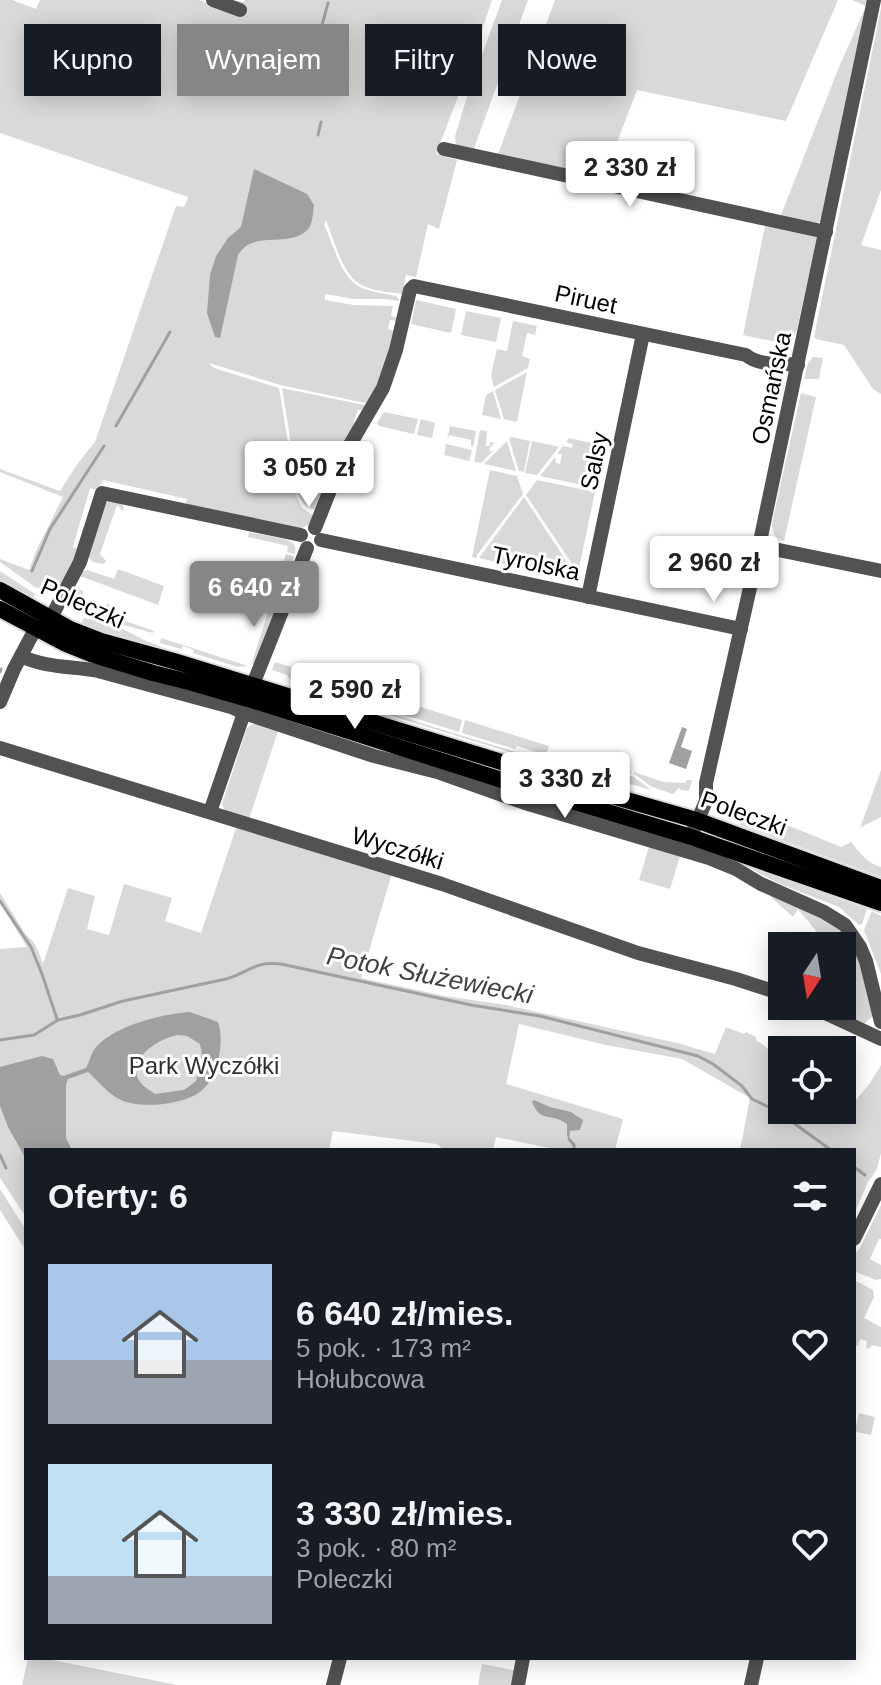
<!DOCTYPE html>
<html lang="pl">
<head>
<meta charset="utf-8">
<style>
	:root { --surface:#171b24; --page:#20242c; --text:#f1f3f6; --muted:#9ea1a6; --accent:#858687 }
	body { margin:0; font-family:Helvetica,sans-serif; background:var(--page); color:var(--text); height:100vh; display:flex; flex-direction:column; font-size:30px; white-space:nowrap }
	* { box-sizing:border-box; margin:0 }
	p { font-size:26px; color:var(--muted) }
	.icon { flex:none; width:44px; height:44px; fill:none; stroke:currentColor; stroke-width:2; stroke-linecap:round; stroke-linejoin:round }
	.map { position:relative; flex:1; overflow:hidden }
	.drawer { position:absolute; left:24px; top:1148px; width:832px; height:512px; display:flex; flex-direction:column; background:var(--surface); border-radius:0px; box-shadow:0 4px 20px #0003 }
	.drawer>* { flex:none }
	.hud { position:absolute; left:24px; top:24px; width:834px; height:72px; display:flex; gap:16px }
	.needle { width:52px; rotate:192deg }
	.controls { position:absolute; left:768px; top:932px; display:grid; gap:16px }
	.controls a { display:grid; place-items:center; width:88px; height:88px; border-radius:0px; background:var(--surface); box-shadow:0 4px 20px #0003; font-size:40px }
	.price { position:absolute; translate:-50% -68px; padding:0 18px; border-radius:8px; background:#fff; color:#222; font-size:26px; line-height:52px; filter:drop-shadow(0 2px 4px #0008) }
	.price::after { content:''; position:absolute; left:50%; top:48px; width:24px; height:18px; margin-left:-12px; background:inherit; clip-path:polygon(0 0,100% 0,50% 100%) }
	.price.selected { background:var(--accent); color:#fff }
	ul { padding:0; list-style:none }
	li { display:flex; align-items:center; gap:24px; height:200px; padding:0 24px }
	li span { display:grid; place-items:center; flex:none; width:224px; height:160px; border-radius:0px; color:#555 }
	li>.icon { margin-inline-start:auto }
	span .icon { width:96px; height:96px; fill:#fffc; stroke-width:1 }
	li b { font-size:34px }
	h2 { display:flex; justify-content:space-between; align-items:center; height:96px; padding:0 24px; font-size:34px }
	.pill { padding:0 28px; border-radius:0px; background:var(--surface); box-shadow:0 4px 20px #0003; font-size:28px; line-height:72px }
	.pill.selected { background:var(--accent); color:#fff }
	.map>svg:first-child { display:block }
	.green { fill:#d9d9d9 }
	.water { fill:#a0a0a0; fill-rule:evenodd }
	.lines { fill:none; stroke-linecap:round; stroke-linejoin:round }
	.stream { stroke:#a0a0a0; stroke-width:3 }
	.major-casing { stroke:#dbdbdb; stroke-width:20 }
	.minor { stroke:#525252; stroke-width:14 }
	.major { stroke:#000; stroke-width:16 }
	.labels { text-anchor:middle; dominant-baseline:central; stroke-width:6; stroke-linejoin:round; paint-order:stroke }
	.street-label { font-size:24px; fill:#000; stroke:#fff }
	.park-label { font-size:24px; fill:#303030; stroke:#fff }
	.water-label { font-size:26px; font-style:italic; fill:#414141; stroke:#fff }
</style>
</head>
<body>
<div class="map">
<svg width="881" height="1685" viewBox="0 0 881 1685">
	<rect width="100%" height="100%" fill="#fff"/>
	<g class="green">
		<path d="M0,0H12L36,9L40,0H199L240,15L225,0L244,2L245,0H492L471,63L436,154L457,160L439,229L428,224L416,277L406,275L402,294C389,292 370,291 358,283C342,272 333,238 326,220L324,225C334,244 339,274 358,286C368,292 384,293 396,296L399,299V301L385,299H354L325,294V300L354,305L393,306L391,316L398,318L397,321L390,320L388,329L395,331L393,341L370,404L280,385L209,363L214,368L279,388L297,498L302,508L314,516L310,524L300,529L185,507L187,499L103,480L97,490L90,488L73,547L80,550L57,593L35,587L0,562V559L29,570L36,551L63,497L0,472V469L60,491L78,463L95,442L176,206L184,207L188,197L0,133Z"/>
		<polygon points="502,0 528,0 473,151 456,146 455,136 469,90"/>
		<polygon points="555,0 838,0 786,121 637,90 603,179 497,157"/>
		<polygon points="852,0 868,0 820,221 817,224 785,218 781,215 839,67 866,6"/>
		<polygon points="881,8 881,190 861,245 881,250 881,394 873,389 844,345 816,339 814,337"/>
		<polygon points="765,226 815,235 817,238 797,329 791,345 743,335"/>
		<polygon points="416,300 456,309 451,333 411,324"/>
		<polygon points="466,311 501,318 496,342 461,335"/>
		<polygon points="513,321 537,326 535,335 527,333 522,356 530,359 528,368 494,387 491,375 497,349 507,351"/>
		<polygon points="813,357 823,358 819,379 804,379 808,363"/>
		<polygon points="527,372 517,422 504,419 495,390"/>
		<path d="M282,388L369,406L363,410H358L354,420L355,426L317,511C294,503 298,489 295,468L297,466L294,463Z"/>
		<polygon points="493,391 501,419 482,415 486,395"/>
		<path d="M801,393L816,397L784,541C775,538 772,533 772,523Z"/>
		<polygon points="384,412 418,419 414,434 379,426 377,423"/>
		<polygon points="421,419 435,423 432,438 417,435"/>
		<polygon points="450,426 476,431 473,447 471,446 471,440 449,435 447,441"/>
		<polygon points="480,430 487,431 486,446 490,446 490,442 494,443 489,449 490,451 493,451 481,463 474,462"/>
		<polygon points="511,437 530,441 524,472 519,471 509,439"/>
		<polygon points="569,438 605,446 596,488 540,476 555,457 556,463 560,464 562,454 557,454 563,446 572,448 573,444 566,442"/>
		<polygon points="507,441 516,471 484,464"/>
		<polygon points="532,441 559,447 537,475 525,473"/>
		<polygon points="446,444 472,450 469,461 444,455"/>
		<polygon points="490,470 517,476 523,494 477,555 477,558 472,557"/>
		<polygon points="537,480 595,492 578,573 526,495"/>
		<polygon points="524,497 577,577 576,579 569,578 569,575 561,573 560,576 479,558"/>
		<polygon points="109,501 118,501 123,505 124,512 117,505 100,554 106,561 104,564 92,562 89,557 105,504"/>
		<path d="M249,532C257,534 286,538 291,542C297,546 295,549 295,554L287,552L288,546L248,537Z"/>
		<polygon points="286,554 294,556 292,562 295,564 255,665 252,663"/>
		<polygon points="118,569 164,586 158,605 80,576 81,572 87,570 114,579"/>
		<polygon points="0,571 35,594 32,600 0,582"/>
		<polygon points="79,589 83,591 83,598 104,608 108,603 117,618 154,631 153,633 120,624 68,598 72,591"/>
		<path d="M84,618L119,627L146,641L162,647C134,644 108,634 81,624Z"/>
		<polygon points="161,638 248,666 238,667 193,653 194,650 183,646 181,649 160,643"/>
		<polygon points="275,662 365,689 362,702 292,681 287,675 272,670"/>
		<polygon points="297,685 532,757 532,759 298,687"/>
		<polygon points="300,691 562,771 573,771 583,774 583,777 566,776 293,692"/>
		<polygon points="377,693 462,720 459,732 373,705"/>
		<polygon points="465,720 549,746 546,755 517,746 515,749 462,733"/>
		<polygon points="254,723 278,731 249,819 225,811 222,804 247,728"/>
		<polygon points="558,756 585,759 586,758 632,772 631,773 601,764 574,767 557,762"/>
		<polygon points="601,768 634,777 651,790 609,778 609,775 600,772 599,775 581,770"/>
		<polygon points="881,770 881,817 859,828 860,828"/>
		<polygon points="634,772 664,782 685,783 687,780 692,780 689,791 681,790 679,788 673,794 652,787 634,774"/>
		<path d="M739,809L751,816L792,827L841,847L851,842C860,853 867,863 881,867V877L740,825L726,810Z"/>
		<path d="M237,825L392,873L361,978L445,996L506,1005L677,1043L715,1054L726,1027L744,1034L746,1032L756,1037V1040L776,1054L780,1052L782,1054V1110H842L845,1113L870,1083L881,1065V1153L877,1169L868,1182L854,1214V1150H740L750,1098L682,1059L606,1045L519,1024L506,1084L623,1119L615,1150H549V1148L496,1137L493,1150H440L441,1147L437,1144L333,1131L329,1150H26V1217L0,1178V949L27,947L0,903V893L26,935C36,942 39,953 43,964L68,888L95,896L87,929L109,935L124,884L172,898L165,921L201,933Z"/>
		<polygon points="649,847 680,856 670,889 639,880"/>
		<polygon points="746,866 867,909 862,924 859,925 839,907 780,884"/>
		<polygon points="764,891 839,926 862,958 873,1016 864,1024 831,1009 832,1006 842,1006 842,946 818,946 821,937 798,909 793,917"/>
		<polygon points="872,911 881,916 881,974 864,930"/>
		<polygon points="0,1189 26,1230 26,1251 0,1210"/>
		<polygon points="881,1205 881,1239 879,1239 870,1259 881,1265 881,1279 876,1280 854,1271 854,1255 860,1248"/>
		<polygon points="854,1280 873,1290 874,1297 864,1318 881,1327 881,1347 872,1345 869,1349 866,1348 867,1341 860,1339 858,1346 854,1345"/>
		<polygon points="859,1413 875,1417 871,1435 857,1432 855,1430"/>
		<polygon points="28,1658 42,1658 177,1685 22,1685"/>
		<polygon points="482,1664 514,1670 511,1685 478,1685"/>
	</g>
	<g class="water">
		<path d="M254,169L307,194L314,205C313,211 313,218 311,224C301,246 269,236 252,243C246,245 241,250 238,255L220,338L215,337L207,313L210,275L216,256L228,238L241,227Z"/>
		<polygon points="682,727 687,729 681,747 692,751 686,769 669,763"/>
		<path d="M190,1012L218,1022C225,1042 218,1079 200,1092C182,1105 141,1109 121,1100C108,1094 99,1082 88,1072L68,1079L66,1085V1138L72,1150H26V1159L8,1127L0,1106V1067L42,1056L53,1059L60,1075L63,1076L86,1068C90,1061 91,1052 97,1046C117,1025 162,1014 190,1012ZM178,1035L187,1036L200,1044L202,1055L196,1081L184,1090L155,1094C148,1089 139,1084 137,1076C130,1056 162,1037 178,1035Z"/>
		<path d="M534,1100L550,1107L571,1112L583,1120L580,1130L570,1131L569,1140L567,1135V1124C551,1112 541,1124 532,1102Z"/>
	</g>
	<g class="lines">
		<g class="stream">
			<polyline points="320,94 318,40 328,3"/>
			<polyline points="318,135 321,122"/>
			<polyline points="116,426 170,332"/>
			<polyline points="32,571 50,529 104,446"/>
			<polyline points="0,672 1,669"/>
			<polyline points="0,901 31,947 42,974 57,1019"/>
			<path d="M0,1040L34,1035L58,1020L80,1015L123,1001L226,979C250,972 254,961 281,964L471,1005L540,1016L698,1056L713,1064L742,1086L752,1099L777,1111L831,1150"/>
			<polyline points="569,1139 574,1145 574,1150"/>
			<polyline points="0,1155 6,1168"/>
			<polyline points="854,1167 865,1175"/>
		</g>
		<defs>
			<g id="major">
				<polyline points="0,590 70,629 101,641 177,662 602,793 696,820 881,888"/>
				<polyline points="0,609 64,643 91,654 153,673 189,682 248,699 524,787 691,837 881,903"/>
			</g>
		</defs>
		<use href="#major" class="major-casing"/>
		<g class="minor">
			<polyline points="213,0 240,10"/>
			<polyline points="444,149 826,232"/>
			<path d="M315,528L344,455L383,388L396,350L410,290L414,286L746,355C760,367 782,362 798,365"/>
			<polyline points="321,540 741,629"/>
			<polyline points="759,546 881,571"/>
			<polyline points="588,597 643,334"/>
			<path d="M21,656C45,668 72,666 98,671L231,707L244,713L374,756L437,772L525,803L709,858L736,869L761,884L824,912L845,925L860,947L866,961L881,1022"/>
			<polyline points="252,687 307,548"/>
			<polyline points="0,702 14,669 32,635 54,612 80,562 102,493 301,535"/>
			<polyline points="0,748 442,884 638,953 736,979 782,994"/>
			<polyline points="210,812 244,713"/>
			<polyline points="693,831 706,801 706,783 754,570 874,0"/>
			<polyline points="810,1006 881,1039"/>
			<polyline points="854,1239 881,1184"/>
			<polyline points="333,1685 340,1658"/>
			<polyline points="518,1685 523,1658"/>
			<polyline points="751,1685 757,1658"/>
		</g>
		<use href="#major" class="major"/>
	</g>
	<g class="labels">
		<g class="street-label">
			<text transform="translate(586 299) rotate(12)">Piruet</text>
			<text transform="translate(771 388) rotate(-78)">Osmańska</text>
			<text transform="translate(594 461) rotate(-78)">Salsy</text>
			<text transform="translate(536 563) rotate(12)">Tyrolska</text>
			<text transform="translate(83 603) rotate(24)">Poleczki</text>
			<text transform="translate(744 813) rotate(20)">Poleczki</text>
			<text transform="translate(398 848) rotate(17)">Wyczółki</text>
		</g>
		<g class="park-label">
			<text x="204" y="1065">Park Wyczółki</text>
		</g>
		<g class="water-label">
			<text transform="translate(430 975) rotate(11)">Potok Służewiecki</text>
		</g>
	</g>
</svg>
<div class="controls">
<a><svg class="needle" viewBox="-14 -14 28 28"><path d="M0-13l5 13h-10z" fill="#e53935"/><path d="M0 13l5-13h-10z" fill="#9ea1a6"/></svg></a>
<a><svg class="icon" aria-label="locate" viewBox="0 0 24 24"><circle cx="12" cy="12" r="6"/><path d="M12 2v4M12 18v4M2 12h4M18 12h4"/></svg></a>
</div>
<b class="price" style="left:630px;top:209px">2 330 zł</b>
<b class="price" style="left:309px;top:509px">3 050 zł</b>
<b class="price" style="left:714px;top:604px">2 960 zł</b>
<b class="price selected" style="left:254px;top:629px">6 640 zł</b>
<b class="price" style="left:355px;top:731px">2 590 zł</b>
<b class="price" style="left:565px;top:820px">3 330 zł</b>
<div class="hud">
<a class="pill">Kupno</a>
<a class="pill selected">Wynajem</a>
<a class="pill">Filtry</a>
<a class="pill">Nowe</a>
</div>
<section class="drawer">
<h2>Oferty: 6<svg class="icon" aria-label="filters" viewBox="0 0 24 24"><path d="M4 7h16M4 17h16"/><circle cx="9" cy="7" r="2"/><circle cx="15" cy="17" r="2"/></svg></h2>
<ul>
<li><span style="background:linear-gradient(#a9c7e8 60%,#9aa5b1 0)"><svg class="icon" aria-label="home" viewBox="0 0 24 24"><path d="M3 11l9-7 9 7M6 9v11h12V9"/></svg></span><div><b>6 640 zł/mies.</b><p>5 pok. · 173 m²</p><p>Hołubcowa</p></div><svg class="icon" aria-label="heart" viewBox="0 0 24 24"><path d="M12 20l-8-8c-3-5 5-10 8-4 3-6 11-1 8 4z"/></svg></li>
<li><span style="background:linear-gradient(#bfe0f5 70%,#9aa5b1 0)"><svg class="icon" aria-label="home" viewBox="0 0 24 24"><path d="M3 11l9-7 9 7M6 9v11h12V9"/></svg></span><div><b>3 330 zł/mies.</b><p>3 pok. · 80 m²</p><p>Poleczki</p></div><svg class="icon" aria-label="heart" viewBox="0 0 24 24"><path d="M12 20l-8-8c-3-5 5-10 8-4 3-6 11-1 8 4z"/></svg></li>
</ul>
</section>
</div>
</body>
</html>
